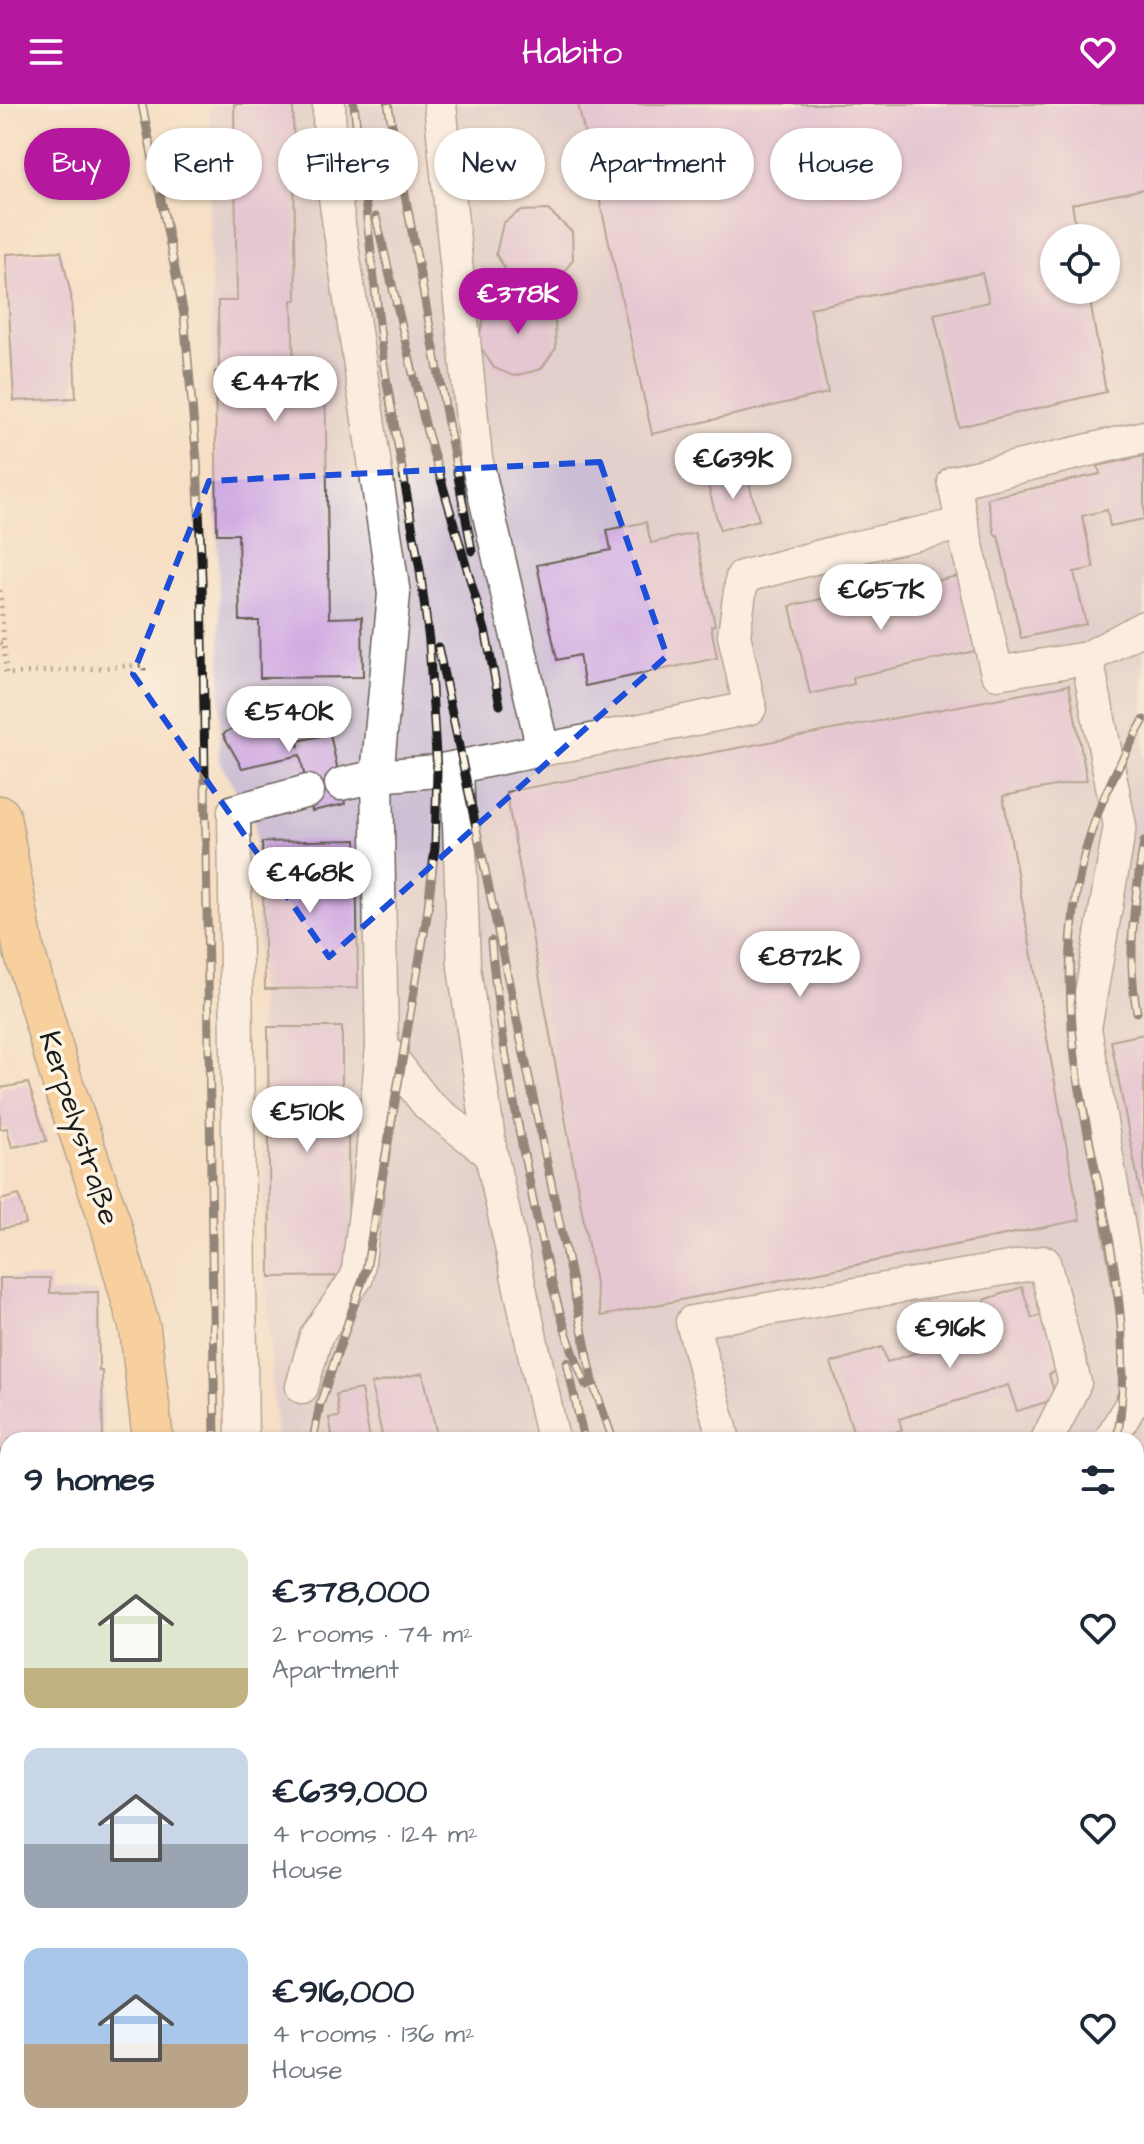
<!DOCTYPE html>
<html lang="en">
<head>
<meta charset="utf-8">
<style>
	:root { --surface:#fff; --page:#f6f6f7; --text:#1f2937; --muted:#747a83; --accent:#b5179e }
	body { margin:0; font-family:"Architects Daughter",sans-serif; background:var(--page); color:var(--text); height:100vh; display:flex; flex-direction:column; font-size:30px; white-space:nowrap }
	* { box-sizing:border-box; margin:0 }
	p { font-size:26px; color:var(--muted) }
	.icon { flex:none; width:44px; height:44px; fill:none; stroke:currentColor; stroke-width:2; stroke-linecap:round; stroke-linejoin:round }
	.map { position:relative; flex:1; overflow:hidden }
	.drawer { position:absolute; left:0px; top:1328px; width:1144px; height:712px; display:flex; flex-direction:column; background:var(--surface); border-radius:24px 24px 0 0; box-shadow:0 2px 6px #0004 }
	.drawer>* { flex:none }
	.banner { position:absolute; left:24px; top:24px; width:1096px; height:72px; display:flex; gap:16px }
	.controls { position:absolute; left:1040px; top:120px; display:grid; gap:16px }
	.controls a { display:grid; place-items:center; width:80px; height:80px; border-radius:50%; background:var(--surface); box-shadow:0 2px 6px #0004; font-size:40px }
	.price { position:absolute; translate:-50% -68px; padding:0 18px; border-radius:28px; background:#fff; color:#222; font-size:26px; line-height:52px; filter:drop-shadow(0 2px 4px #0008) }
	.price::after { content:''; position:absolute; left:50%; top:48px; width:24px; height:18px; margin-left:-12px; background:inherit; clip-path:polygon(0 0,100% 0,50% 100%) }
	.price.on { background:var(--accent); color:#fff }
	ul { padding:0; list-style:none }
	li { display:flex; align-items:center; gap:24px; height:200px; padding:0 24px }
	li span { display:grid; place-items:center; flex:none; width:224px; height:160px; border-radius:16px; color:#555 }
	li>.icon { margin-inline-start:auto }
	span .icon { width:96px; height:96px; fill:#fffc; stroke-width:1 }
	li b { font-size:34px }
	h2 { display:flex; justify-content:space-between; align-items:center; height:96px; padding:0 24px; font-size:34px }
	.tag { padding:0 28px; border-radius:36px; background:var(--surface); box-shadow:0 2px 6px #0004; font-size:28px; line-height:72px }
	.tag.on { background:var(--accent); color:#fff }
	header { display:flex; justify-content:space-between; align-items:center; height:104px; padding:0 24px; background:var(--accent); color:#fff; font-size:36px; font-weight:600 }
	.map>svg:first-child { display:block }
	.industrial { fill:#ccbed4; fill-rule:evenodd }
	.building { fill:#d0aae3 }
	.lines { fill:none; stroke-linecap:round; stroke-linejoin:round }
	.minor-casing { stroke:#686057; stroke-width:35 }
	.major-casing { stroke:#686057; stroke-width:43 }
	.path { stroke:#686057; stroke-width:5; stroke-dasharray:2 6; stroke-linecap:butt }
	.minor { stroke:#fff; stroke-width:32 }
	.major { stroke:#fabe6d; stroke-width:40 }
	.rail-casing { stroke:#1c1c1c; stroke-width:9 }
	.rail { stroke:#fcf5e5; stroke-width:6; stroke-dasharray:18; stroke-linecap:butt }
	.marked { fill:none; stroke:#1d4ed8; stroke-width:6; stroke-dasharray:16 10; stroke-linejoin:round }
	.labels { text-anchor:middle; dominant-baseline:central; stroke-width:7; stroke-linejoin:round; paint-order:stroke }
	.street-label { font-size:30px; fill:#1c1c1c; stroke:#fcf5e5 }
</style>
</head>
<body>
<header><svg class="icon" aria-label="menu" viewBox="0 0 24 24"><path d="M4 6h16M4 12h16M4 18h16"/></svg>Habito<svg class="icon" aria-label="heart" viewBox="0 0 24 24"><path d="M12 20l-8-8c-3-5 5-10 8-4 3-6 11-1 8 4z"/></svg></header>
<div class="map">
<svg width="1144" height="2040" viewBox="0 0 1144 2040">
	<rect width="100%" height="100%" fill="#fcf5e5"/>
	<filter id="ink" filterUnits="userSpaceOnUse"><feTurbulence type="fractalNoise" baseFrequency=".0125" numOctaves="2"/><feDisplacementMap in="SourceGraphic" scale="16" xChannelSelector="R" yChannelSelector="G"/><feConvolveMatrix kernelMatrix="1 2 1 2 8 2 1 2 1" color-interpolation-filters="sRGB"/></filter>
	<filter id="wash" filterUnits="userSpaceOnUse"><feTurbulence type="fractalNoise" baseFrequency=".006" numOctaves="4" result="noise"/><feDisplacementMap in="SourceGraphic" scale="32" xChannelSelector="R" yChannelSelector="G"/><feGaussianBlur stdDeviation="1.8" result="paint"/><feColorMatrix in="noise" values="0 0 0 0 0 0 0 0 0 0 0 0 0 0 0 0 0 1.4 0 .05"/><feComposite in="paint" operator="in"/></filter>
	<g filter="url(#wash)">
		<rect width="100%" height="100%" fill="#f6dfc4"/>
		<path class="industrial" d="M210,0H1144V2040H385L383,2032H1136V1336H276L265,1171L255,719L219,657L221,567L209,109ZM1054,134H1106V186H1054Z"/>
		<g id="blocks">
			<g class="building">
				<polygon points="234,0 293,0 296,196 292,196 294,266 325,266 329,514 362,513 363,573 260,574 259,517 240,517 238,430 217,430 215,267 219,267 218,197 237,197"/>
				<polygon points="578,0 1144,0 1144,85 1072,100 1078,134 1054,134 1054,186 1088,186 1106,288 959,323 934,210 989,198 982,169 810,204 828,289 652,330"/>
				<polygon points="548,106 572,128 573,155 559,176 532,184 511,175 496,150 503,119 520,107"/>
				<polygon points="61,147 71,191 76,294 14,297 6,150"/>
				<polygon points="530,194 555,216 556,244 541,265 514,272 494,264 478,239 485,208 502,195"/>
				<polygon points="1144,352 1144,415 1110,422 1107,406 1082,412 1094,464 1074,468 1086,520 1021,534 998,431 995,431 987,394 1100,370 1098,362"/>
				<polygon points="746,368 759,416 720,426 707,378"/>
				<polygon points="646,418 651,439 695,429 715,521 711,522 717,554 585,582 579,551 557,556 537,461 611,446 607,426"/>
				<polygon points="958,472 975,547 853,573 854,580 810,590 790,502 835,492 836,499"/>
				<polygon points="1069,581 1087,676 1003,692 1080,1116 601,1212 506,688"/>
				<polygon points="275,600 299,643 298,637 330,630 345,700 312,707 300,651 242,664 223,630"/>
				<polygon points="356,736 358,884 265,885 262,738"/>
				<polygon points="268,923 342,923 342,1023 348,1023 349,1172 270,1173"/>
				<polygon points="1144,930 1144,1102 1143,1102 1111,937"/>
				<polygon points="28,979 47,1037 12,1043 7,1024 0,1025 0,984"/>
				<polygon points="19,1091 26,1120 0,1125 0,1096"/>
				<polygon points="0,1174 50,1174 50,1189 98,1188 99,1267 102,1267 103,1336 8,1336 8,1417 0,1416"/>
				<polygon points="1022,1183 1032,1214 1041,1211 1058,1267 1049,1270 1056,1295 1017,1307 1008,1281 899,1315 902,1326 869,1336 856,1336 831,1259 882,1243 887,1258 925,1246 919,1228 952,1217 958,1238 994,1227 984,1196"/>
				<polygon points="423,1269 438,1336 383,1336 371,1280"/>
				<polygon points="361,1285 370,1336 333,1336 329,1314 339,1313 336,1290"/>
				<polygon points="8,1473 8,1507 0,1509 0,1474"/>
				<polygon points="1144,1528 1144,1696 1143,1697 1136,1663 1136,1529"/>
				<polygon points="0,1640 7,1684 0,1684"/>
				<polygon points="1144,1750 1144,1873 1136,1875 1136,1834 1138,1834 1136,1751"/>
				<polygon points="425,2032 520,2032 522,2040 427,2040"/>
				<polygon points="525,2032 559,2032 560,2040 527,2040"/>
			</g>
		</g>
	</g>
	<g filter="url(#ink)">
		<use href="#blocks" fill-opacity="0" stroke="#686057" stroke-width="2"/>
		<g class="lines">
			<defs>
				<g id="minor">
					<polyline points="329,0 330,60 394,490 377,672 382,942 428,1001 491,1050"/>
					<polyline points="440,0 476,354 543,646"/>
					<polyline points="962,420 954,378 1144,333"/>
					<polyline points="1087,554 1120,722 1085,924 1144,1270"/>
					<polyline points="457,663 464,863 491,1050 553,1336"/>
					<polyline points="341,680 377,672 437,667 750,604 734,531 742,473 844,446 962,420 997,569 1087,554 1144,523"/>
					<polyline points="302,1283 316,1232 357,1173 372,1053 382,942"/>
					<polyline points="242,1336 234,707 308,687"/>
					<polyline points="724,1336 692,1218 1044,1158 1075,1279 1047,1336"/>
					<polyline points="1110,1336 1144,1278"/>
					<polyline points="0,1449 8,1448"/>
					<polyline points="0,2013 8,2012"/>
					<polyline points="351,2032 353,2040"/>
					<polyline points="762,2032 775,2040"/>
					<polyline points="1036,2032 1037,2040"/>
				</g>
				<g id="major">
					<polyline points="0,712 24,847 63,980 110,1118 140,1225 153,1336"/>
					<polyline points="154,2040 154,2032"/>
				</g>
			</defs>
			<use href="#minor" class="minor-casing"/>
			<use href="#major" class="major-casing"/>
			<g class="path">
				<polyline points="0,486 4,539"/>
				<polyline points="0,539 4,539 6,570 143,561 145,570"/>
			</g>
			<use href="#minor" class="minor"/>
			<use href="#major" class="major"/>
			<defs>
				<g id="rail">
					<polyline points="142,0 184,211 197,357 202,477 215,1336"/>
					<polyline points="388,0 472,447"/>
					<polyline points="376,113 426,324 486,530 500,601"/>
					<polyline points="438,543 594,1282 613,1336"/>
					<path d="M491,837C498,916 512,993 528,1071C542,1142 557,1214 586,1281"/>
					<path d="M1137,908C1126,852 1135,793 1144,738"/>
					<polyline points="567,1258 584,1336"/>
					<polyline points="313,1336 320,1300 366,1166 427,812 435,743 437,667 429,537 420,466 384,262 354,0"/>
					<path d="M1117,1336C1139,1201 1092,1084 1075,953C1066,874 1068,789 1096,714C1108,680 1126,647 1144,616"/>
					<polyline points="1136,1925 1144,1966"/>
					<polyline points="401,2032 403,2040"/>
					<polyline points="1083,2032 1086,2040"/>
					<polyline points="1120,2032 1122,2040"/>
					<polyline points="225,2040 225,2032"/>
				</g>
			</defs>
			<use href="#rail" class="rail-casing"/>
			<use href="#rail" class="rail"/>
		</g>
	</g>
	<path d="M0 0H1144V2040H0ZM600,358L667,552L329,853L133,570L209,377Z" fill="#f6dfc4" fill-opacity=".55" fill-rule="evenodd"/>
	<path class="marked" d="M600,358L667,552L329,853L133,570L209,377Z"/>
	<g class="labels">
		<g class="street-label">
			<text transform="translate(79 1024) rotate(72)">Kerpelystraße</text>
		</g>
	</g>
</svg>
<div class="controls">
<a><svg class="icon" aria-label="locate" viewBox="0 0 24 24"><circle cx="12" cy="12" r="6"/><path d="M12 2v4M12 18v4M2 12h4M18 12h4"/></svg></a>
</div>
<b class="price on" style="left:518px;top:232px">€378K</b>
<b class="price" style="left:275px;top:320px">€447K</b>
<b class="price" style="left:733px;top:397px">€639K</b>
<b class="price" style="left:881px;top:528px">€657K</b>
<b class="price" style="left:289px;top:650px">€540K</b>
<b class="price" style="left:310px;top:811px">€468K</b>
<b class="price" style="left:800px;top:895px">€872K</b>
<b class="price" style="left:307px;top:1050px">€510K</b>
<b class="price" style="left:950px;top:1266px">€916K</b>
<div class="banner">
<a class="tag on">Buy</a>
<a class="tag">Rent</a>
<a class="tag">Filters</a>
<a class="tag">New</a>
<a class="tag">Apartment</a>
<a class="tag">House</a>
</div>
<section class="drawer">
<h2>9 homes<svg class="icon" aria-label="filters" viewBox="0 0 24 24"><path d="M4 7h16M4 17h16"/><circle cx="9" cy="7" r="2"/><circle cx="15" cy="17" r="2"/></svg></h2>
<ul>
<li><span style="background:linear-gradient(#dfe7d0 75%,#c2b280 0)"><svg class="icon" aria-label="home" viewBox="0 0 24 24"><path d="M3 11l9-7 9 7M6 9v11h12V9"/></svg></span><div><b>€378,000</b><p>2 rooms · 74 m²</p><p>Apartment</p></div><svg class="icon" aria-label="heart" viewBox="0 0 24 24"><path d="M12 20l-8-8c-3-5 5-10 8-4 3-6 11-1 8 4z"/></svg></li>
<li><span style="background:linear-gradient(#c9d6e8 60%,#9aa5b1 0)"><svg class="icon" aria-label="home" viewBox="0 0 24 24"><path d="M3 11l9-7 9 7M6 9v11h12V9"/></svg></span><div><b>€639,000</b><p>4 rooms · 124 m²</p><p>House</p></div><svg class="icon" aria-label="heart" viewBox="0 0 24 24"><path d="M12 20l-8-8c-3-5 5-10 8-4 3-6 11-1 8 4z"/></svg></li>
<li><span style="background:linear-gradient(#a9c7e8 60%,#b9a48a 0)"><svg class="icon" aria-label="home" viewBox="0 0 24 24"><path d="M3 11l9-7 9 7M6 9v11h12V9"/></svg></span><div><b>€916,000</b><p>4 rooms · 136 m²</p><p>House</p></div><svg class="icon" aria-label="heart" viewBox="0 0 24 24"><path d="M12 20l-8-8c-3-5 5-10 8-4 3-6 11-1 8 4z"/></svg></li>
</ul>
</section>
</div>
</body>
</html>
